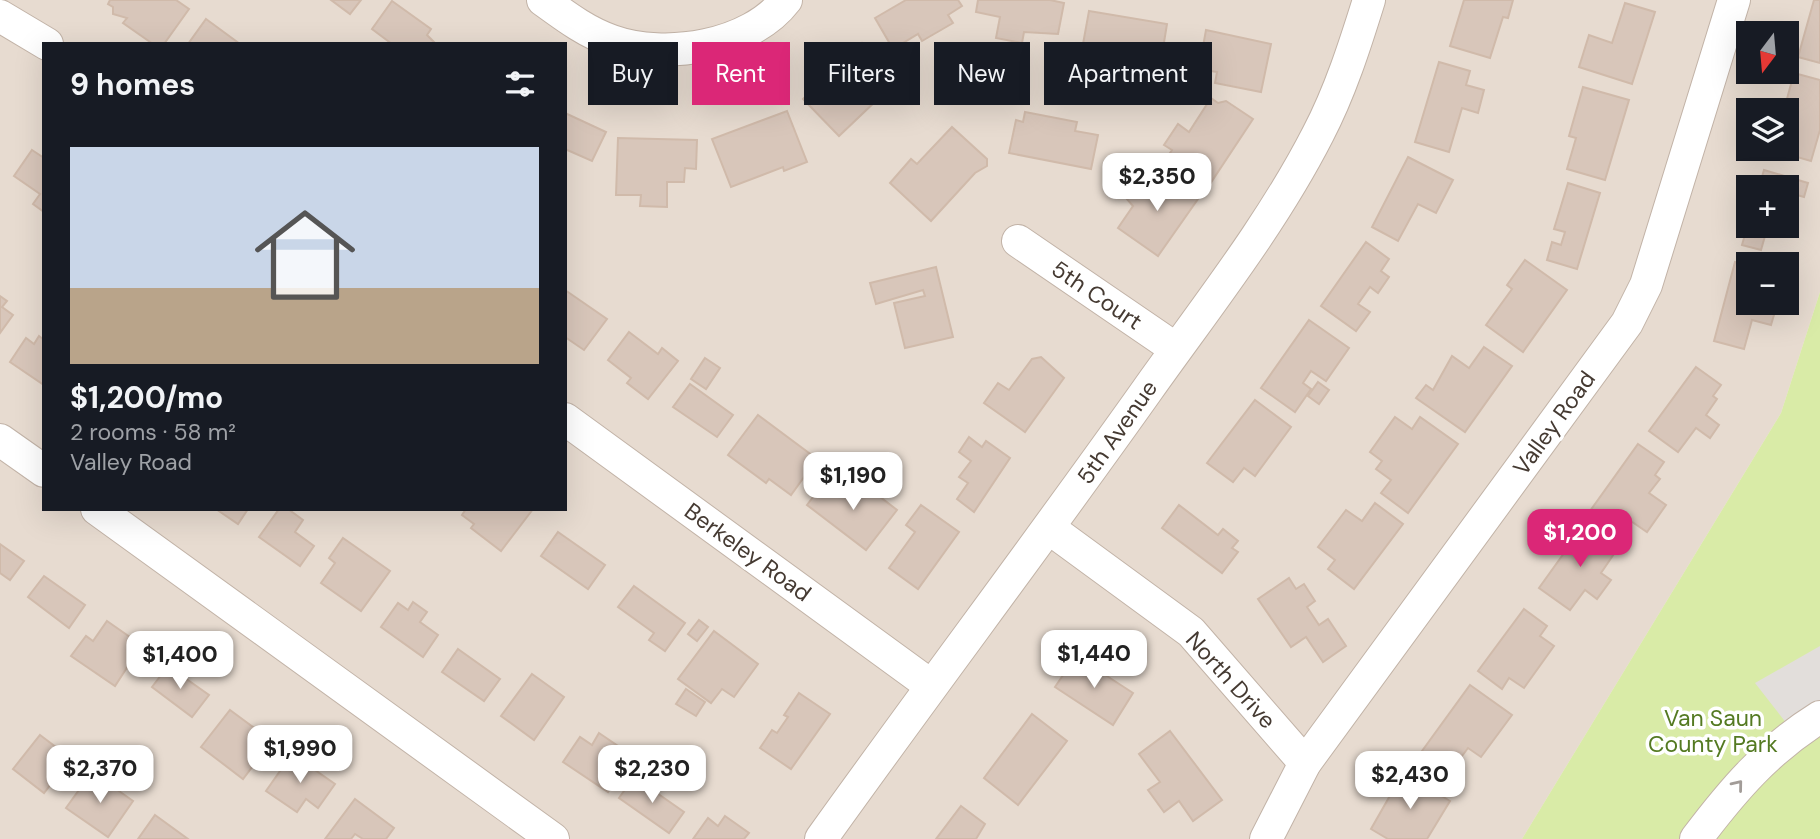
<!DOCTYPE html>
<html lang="en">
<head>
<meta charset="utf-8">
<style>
	:root { --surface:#171b24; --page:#242831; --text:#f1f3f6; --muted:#9ea1a6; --line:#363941; --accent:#db2777 }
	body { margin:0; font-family:"DM Sans",sans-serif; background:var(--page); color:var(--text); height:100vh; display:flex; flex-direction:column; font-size:26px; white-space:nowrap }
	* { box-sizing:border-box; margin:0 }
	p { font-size:23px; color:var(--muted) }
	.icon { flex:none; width:38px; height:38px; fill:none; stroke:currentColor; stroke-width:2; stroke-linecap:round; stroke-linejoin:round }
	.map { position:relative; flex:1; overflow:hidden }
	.sheet { position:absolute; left:42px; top:42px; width:525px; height:469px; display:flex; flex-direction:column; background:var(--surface); border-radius:0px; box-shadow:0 7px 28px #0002 }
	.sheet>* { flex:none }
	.guide { position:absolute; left:588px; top:42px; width:665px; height:63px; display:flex; gap:14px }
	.needle { width:46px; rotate:196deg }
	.fabs { position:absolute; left:1736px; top:21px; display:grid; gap:14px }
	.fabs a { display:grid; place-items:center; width:63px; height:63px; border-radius:0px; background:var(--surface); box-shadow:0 7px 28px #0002; font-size:35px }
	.price { position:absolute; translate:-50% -60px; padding:0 16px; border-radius:14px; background:#fff; color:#222; font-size:23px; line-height:46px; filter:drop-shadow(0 2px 4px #0008) }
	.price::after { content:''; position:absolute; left:50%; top:42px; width:21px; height:16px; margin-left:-10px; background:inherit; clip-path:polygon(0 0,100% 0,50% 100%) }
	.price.current { background:var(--accent); color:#fff }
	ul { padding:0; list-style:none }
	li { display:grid; align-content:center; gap:14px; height:371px; padding:0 28px }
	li+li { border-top:2px solid var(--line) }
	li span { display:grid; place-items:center; height:217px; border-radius:0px; color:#555 }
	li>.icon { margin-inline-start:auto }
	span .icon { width:126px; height:126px; fill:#fffc; stroke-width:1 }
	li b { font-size:30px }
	h2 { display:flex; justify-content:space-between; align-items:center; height:84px; padding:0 28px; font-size:30px }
	.pill { padding:0 24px; border-radius:0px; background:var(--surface); box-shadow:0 7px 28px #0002; font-size:24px; line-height:63px }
	.pill.current { background:var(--accent); color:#fff }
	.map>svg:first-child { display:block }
	.residential { fill:#e7dbd0; fill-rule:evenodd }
	.green { fill:#d9eba7 }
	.parking { fill:#e2dedb }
	.building { fill:#d8c6ba; stroke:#d0baaa; stroke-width:2 }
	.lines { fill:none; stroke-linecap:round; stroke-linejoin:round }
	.street-casing { stroke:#c2b3a7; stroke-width:34 }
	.street { stroke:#fff; stroke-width:32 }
	.oneway { stroke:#a29c98 }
	.labels { text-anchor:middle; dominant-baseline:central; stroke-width:7; stroke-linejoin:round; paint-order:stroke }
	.street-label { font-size:23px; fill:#453a32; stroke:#fff }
	.park-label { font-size:23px; fill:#547a22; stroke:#fff }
</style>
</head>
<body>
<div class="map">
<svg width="1820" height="839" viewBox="0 0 1820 839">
	<rect width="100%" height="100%" fill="#f3ebe2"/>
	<path class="residential" d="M0,0H1820V292L1781,413L1522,839H0ZM1748,33H1787V72H1748ZM44,44H565V509H44ZM1748,110H1787V149H1748ZM1748,187H1787V226H1748ZM1748,264H1787V303H1748Z"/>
	<polygon class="green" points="1820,292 1820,839 1522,839 1781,413"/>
	<polygon class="parking" points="1820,646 1820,718 1794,733 1755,683"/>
	<g class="building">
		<polygon points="110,0 176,0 189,9 164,44 153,44 123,23 127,18 113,14 113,7 108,4"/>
		<polygon points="331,0 361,0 350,14"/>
		<polygon points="906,0 958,0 962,6 948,15 953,23 922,41 918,34 893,49 875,18"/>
		<polygon points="978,0 1050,0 1064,3 1058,34 1024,32 1022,43 996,38 1000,17 976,12"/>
		<polygon points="1464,0 1513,0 1508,18 1503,17 1490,58 1450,46"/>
		<polygon points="1814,0 1820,0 1820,63 1798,57"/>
		<polygon points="392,1 431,29 427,35 436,44 392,44 372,29"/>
		<polygon points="1625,3 1655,12 1632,84 1579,67 1589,35 1612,43"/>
		<polygon points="1089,11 1167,24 1158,79 1137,75 1139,61 1081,55"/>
		<polygon points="206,19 240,44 188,44"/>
		<polygon points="1206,30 1271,44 1261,92 1215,83 1217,72 1199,69"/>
		<polygon points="862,43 883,65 874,73 883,82 876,89 881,96 839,136 803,99"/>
		<polygon points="1439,62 1470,71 1466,85 1484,90 1478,113 1462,108 1449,152 1415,142"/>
		<polygon points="1794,73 1820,80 1820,130 1811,161 1773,150 1787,149 1787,110 1784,110"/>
		<polygon points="1583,87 1629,100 1605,180 1567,169 1576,138 1569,136"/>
		<polygon points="1211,98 1218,103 1226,101 1253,119 1206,190 1164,162 1172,150 1164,145 1178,124 1189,132"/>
		<polygon points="787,111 807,162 784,171 783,167 731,187 712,139"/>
		<polygon points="1025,112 1077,122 1075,131 1098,135 1091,169 1009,153 1016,120 1023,122"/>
		<polygon points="565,113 606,132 592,161 565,149"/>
		<polygon points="952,127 987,159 987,166 975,173 931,221 890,183 911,159 917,164"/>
		<polygon points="618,138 697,140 696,169 685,168 684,182 667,182 667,207 640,206 641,195 616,195"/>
		<polygon points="32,150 44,158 44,212 33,204 40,194 14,176"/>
		<polygon points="1408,157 1453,180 1436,213 1418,204 1398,241 1372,227"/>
		<polygon points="1764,170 1808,183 1804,197 1797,195 1791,216 1787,215 1787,187 1759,187"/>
		<polygon points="1158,172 1198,199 1158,256 1118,228 1133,206 1126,198 1136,184 1147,188"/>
		<polygon points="1568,183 1600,193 1577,269 1547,260 1552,242 1561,245 1565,232 1554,229"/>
		<polygon points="1748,224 1748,226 1779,226 1778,232 1767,229 1761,250 1742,245"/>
		<polygon points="1366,242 1389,259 1381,271 1389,277 1378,293 1370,287 1358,304 1370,312 1356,331 1321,306"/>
		<polygon points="1525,260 1567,290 1523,352 1486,325 1512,289 1507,285"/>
		<polygon points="1735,262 1748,266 1748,303 1766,303 1776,308 1771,325 1752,320 1744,349 1714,341"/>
		<polygon points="936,267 953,337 905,348 894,303 925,296 923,290 876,304 870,283"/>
		<polygon points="565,290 607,319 584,350 565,337"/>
		<polygon points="0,296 7,301 2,307 13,315 0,333"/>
		<polygon points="1309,320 1349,348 1326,381 1311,371 1303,383 1311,389 1295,412 1261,388"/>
		<polygon points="629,332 658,354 662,348 678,361 648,399 627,383 631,378 608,360"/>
		<polygon points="39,336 44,340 44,385 10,362 26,338 34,344"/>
		<polygon points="1484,347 1512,366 1465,432 1416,398 1426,385 1433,390 1452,356 1469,368"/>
		<polygon points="1041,357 1064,378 1025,432 984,403 998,383 1009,390 1032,359"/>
		<polygon points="705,358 720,368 706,389 691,379"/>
		<polygon points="1696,367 1721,385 1713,396 1717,399 1706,415 1719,425 1710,438 1696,428 1678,452 1649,431"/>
		<polygon points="1318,382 1329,390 1319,404 1308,396"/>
		<polygon points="690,384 733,415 717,437 673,407"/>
		<polygon points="1255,400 1291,427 1255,476 1244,468 1233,482 1207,463"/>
		<polygon points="758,415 817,459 791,495 769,479 766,483 728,455"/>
		<polygon points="1395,417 1412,429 1420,417 1458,444 1408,513 1381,493 1391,480 1376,469 1382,461 1370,452"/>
		<polygon points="969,437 982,447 986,441 1010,458 974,512 957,499 968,483 959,477 971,461 959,452"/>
		<polygon points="1638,444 1664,462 1655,475 1660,479 1649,493 1666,505 1647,532 1628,519 1619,531 1590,511"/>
		<polygon points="826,480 846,496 858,480 897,510 866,550 807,505"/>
		<polygon points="1375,503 1403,524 1354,589 1328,569 1335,560 1318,547 1346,510 1362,521"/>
		<polygon points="921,505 959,532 918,589 889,568 915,532 906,525"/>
		<polygon points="1179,505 1218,535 1223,529 1238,541 1232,548 1238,552 1222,573 1162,528"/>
		<polygon points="216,509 248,509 238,524"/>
		<polygon points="279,509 288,509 303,520 295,532 314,546 300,566 259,537"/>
		<polygon points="466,509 533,509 501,551 471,528 474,524 462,515"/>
		<polygon points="1585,524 1618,548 1601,573 1611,580 1597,599 1585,590 1570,610 1539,588"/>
		<polygon points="558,532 605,565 588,589 541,556"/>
		<polygon points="343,538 390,571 361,611 321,583 335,563 329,558"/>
		<polygon points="0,544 24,561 10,580 0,573"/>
		<polygon points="44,576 85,605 69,628 28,597"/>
		<polygon points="1289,578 1296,589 1304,584 1315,601 1307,607 1319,625 1328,619 1346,646 1323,662 1306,637 1291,647 1258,599"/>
		<polygon points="634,586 685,623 665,651 649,640 654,633 618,607"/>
		<polygon points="413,602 427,612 420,622 438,635 423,657 381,627 398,603 408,610"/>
		<polygon points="1524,609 1547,626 1540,636 1554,646 1524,688 1509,678 1502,689 1478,671"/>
		<polygon points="699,620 708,627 697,641 688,634"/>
		<polygon points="107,621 147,649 133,669 128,666 115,686 71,656 86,636 93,641"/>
		<polygon points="714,631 758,664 734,697 722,689 711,703 678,679"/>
		<polygon points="458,649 500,679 484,701 442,672"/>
		<polygon points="1076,656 1133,693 1113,725 1055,687"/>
		<polygon points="168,666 209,695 192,717 152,687"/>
		<polygon points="532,674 564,697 534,740 501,716"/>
		<polygon points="1470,685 1512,715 1481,757 1468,748 1450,772 1422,751"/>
		<polygon points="686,689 705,702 696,716 676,704"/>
		<polygon points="799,693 830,714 791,769 760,748 772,730 777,733 788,717 784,715"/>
		<polygon points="230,710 272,741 243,779 201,747"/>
		<polygon points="1032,714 1067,741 1018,805 984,778"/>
		<polygon points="1170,731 1222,800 1193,821 1179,801 1164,812 1148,790 1160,782 1139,754"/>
		<polygon points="599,733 621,748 612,760 624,768 608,792 563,762 580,737 592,745"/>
		<polygon points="40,735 65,754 55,766 61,771 44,793 13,769"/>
		<polygon points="292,754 335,784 318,808 306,799 297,812 266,791"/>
		<polygon points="92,772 133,801 108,837 66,808"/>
		<polygon points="1403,773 1450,801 1427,839 1388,839 1371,829"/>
		<polygon points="634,777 684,812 669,833 619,798"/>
		<polygon points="355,799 394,828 386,839 363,839 355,834 351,839 325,839"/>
		<polygon points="961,806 985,824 976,839 936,839"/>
		<polygon points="155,815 188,839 138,839"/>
		<polygon points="725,816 749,833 744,839 693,839 708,818 718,826"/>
	</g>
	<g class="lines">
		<defs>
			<g id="street">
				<path d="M543,0C565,16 586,32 612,41C665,60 750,47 786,0"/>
				<polyline points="0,16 47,44"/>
				<polyline points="1018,241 1176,349"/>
				<polyline points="565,419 930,685"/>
				<polyline points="0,440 44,471"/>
				<polyline points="97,509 553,839"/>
				<polyline points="1049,528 1191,632 1305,763"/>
				<path d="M821,839C929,688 1041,540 1148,389C1207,306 1272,224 1318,134C1340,92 1355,45 1369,0"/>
				<polyline points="1266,839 1305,763 1627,323 1646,285 1734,0"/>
				<path d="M1696,839C1733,790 1767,750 1820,717"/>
			</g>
		</defs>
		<use href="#street" class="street-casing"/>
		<use href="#street" class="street"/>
	</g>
	<defs><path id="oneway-chevron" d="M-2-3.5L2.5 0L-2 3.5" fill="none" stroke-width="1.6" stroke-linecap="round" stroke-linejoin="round" transform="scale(1.75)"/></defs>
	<use class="oneway" href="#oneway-chevron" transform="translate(1738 785) rotate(-51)"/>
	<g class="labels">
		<g class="street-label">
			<text transform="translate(1097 295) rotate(34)">5th Court</text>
			<text transform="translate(1554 423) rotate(-54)">Valley Road</text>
			<text transform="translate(1117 432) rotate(-55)">5th Avenue</text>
			<text transform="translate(748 552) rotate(36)">Berkeley Road</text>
			<text transform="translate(1231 680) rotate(48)">North Drive</text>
		</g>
		<g class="park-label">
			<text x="1713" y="718">Van Saun<tspan x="1713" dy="26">County Park</tspan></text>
		</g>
	</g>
</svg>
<div class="fabs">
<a><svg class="needle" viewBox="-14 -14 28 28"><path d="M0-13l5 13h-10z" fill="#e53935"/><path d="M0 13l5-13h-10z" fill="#9ea1a6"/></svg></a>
<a><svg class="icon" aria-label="layers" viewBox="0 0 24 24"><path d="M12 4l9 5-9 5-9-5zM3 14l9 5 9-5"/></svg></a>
<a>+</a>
<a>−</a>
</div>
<b class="price" style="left:1157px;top:213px">$2,350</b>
<b class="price" style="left:853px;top:512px">$1,190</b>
<b class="price current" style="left:1580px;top:569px">$1,200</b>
<b class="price" style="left:1094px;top:690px">$1,440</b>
<b class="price" style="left:180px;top:691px">$1,400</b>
<b class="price" style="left:300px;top:785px">$1,990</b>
<b class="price" style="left:100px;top:805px">$2,370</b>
<b class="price" style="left:652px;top:805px">$2,230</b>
<b class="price" style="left:1410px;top:811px">$2,430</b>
<div class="guide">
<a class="pill">Buy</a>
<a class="pill current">Rent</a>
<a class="pill">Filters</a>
<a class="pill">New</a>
<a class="pill">Apartment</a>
</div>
<section class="sheet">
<h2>9 homes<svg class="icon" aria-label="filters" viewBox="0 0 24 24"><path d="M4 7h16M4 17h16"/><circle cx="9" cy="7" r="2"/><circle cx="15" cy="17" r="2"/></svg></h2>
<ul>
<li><span style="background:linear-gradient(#c9d6e8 65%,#b9a48a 0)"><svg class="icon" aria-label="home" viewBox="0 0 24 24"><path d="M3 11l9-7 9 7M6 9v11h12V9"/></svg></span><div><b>$1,200/mo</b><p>2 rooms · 58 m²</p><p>Valley Road</p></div></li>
</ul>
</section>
</div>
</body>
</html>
